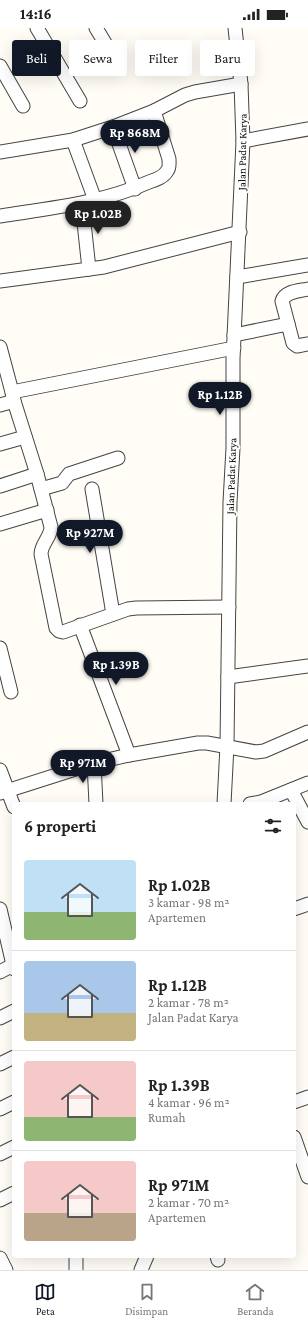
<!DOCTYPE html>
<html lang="id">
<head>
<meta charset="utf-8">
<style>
	:root { --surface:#fff; --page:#f6f6f6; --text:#222; --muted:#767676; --line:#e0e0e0; --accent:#111827 }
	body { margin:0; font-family:"Crimson Pro",serif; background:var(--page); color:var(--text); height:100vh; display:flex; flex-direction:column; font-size:15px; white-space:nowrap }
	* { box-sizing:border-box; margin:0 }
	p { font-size:13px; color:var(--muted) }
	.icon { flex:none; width:22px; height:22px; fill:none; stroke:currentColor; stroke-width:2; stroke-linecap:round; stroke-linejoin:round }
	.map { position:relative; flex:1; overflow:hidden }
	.drawer { position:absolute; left:12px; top:774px; width:284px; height:456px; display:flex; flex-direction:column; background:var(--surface); border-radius:4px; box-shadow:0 4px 16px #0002 }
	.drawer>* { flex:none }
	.guide { position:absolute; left:12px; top:12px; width:284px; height:36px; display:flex; gap:8px }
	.price { position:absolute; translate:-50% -34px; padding:0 9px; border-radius:14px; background:var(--accent); color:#fff; font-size:13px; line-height:26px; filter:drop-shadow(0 1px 2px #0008) }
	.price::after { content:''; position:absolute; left:50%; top:24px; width:12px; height:9px; margin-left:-6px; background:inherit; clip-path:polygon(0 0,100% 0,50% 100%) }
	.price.current { background:#222; color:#fff }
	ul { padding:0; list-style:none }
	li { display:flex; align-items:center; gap:12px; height:100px; padding:0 12px }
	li+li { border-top:1px solid var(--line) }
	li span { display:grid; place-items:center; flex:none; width:112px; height:80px; border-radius:4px; color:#555 }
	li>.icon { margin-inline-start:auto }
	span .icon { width:48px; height:48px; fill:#fffc; stroke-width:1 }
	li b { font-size:17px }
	h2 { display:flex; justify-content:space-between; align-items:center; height:48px; padding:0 12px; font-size:17px }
	.chip { padding:0 14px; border-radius:4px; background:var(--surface); box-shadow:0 4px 16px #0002; font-size:14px; line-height:36px }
	.chip.current { background:var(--accent); color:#fff }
	.status { display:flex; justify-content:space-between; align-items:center; height:28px; padding:0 20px; background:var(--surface); direction:ltr }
	.status svg { height:11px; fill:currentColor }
	.tab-bar { display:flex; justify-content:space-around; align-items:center; height:56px; border-top:1px solid var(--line); background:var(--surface); font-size:11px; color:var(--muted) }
	.tab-bar a { display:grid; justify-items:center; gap:2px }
	.tab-bar .current { color:var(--accent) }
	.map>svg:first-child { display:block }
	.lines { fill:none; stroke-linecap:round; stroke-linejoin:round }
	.minor-casing { stroke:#444; stroke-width:15 }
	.minor { stroke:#fff; stroke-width:13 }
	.labels { text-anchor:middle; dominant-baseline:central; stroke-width:4; stroke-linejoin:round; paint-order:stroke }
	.street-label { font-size:11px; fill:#111; stroke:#fff }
</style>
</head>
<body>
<div class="status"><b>14:16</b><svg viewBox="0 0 49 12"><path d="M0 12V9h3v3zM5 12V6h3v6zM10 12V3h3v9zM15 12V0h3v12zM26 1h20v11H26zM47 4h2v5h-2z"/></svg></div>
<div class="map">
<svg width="308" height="1242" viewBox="0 0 308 1242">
	<rect width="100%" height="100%" fill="#fffdf5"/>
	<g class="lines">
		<defs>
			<g id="minor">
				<polyline points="37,0 80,73"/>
				<polyline points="96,0 111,25"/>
				<polyline points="0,38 23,78"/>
				<polyline points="113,99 135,161"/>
				<polyline points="73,112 95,172"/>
				<polyline points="243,113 308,101"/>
				<polyline points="0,124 73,112 113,99 154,83 185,67 195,64 241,56"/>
				<polyline points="82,176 89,241"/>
				<path d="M0,188C51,180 102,175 149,154C155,152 164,149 167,143C170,140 169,135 169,131L154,83"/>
				<polyline points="237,249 308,237"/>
				<polyline points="0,253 104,239 240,204"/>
				<path d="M308,261C299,263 285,263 282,273L293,315L297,318L308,316"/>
				<polyline points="234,307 288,296"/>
				<path d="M0,319L12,364L14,373L37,446L51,499C51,509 41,516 41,526L56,600L59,603L63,604L128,581L136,580L229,579"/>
				<polyline points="12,364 234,320"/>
				<polyline points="0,377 14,373"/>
				<polyline points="0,416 25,409"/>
				<polyline points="0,458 37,446"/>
				<polyline points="41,461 62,455 69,446 118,430"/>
				<polyline points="92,461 113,586"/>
				<polyline points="0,496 47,482"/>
				<polyline points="80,597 129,727"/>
				<polyline points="0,620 11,664"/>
				<polyline points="228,649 308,638"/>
				<polyline points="94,735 96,776"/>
				<polyline points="0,742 14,779"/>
				<polyline points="291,762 308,794"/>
				<polyline points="0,765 94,735 129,727 198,715 207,715 256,724 264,723 308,704"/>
				<polyline points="224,776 227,718 230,474 233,420 233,331 243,113 241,56 235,0"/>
				<polyline points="250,776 261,774 308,755"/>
				<polyline points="0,881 14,941"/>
				<polyline points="294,881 308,876"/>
				<polyline points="0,944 13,937"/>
				<polyline points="0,990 14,983"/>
				<polyline points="0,1036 14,1029"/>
				<polyline points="294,1074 308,1069"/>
				<polyline points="0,1081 14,1074"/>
				<polyline points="294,1109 308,1149"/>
				<polyline points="0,1126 14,1119"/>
				<polyline points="0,1172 14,1165"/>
				<polyline points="76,1228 76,1242"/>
				<polyline points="217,1228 218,1232"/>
				<polyline points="0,1230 6,1242"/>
				<polyline points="141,1242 147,1228"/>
			</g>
		</defs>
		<use href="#minor" class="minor-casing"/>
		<use href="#minor" class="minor"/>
	</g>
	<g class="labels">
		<g class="street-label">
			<text transform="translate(242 124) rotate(-89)">Jalan Padat Karya</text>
			<text transform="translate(231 448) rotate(-88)">Jalan Padat Karya</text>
		</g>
	</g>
</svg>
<b class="price" style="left:135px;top:126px">Rp 868M</b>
<b class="price current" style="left:98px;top:207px">Rp 1.02B</b>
<b class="price" style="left:220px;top:388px">Rp 1.12B</b>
<b class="price" style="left:90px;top:526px">Rp 927M</b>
<b class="price" style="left:116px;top:658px">Rp 1.39B</b>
<b class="price" style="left:83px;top:756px">Rp 971M</b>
<div class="guide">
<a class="chip current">Beli</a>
<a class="chip">Sewa</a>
<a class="chip">Filter</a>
<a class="chip">Baru</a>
</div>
<section class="drawer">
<h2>6 properti<svg class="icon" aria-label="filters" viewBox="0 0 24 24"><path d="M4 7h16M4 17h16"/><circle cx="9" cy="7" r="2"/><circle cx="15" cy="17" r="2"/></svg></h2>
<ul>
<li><span style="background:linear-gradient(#bfe0f5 65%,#8fb573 0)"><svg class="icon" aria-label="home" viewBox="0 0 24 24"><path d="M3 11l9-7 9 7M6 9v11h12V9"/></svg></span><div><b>Rp 1.02B</b><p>3 kamar · 98 m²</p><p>Apartemen</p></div></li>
<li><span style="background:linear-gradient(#a9c7e8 65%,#c2b280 0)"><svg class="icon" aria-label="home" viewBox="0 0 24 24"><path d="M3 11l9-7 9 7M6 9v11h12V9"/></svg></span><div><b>Rp 1.12B</b><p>2 kamar · 78 m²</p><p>Jalan Padat Karya</p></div></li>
<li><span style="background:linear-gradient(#f6c9c9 70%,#8fb573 0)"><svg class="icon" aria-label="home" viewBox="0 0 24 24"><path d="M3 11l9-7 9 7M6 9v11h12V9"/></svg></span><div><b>Rp 1.39B</b><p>4 kamar · 96 m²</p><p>Rumah</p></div></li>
<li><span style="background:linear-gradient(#f6c9c9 65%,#b9a48a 0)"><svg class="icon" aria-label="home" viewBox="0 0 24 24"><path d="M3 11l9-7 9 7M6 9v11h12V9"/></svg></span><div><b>Rp 971M</b><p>2 kamar · 70 m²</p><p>Apartemen</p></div></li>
</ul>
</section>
</div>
<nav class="tab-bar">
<a class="current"><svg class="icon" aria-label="map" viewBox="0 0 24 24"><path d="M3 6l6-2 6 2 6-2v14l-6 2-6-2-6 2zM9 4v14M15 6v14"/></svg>Peta</a>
<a><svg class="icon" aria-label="saved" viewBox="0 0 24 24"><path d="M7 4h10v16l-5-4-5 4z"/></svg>Disimpan</a>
<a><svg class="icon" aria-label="home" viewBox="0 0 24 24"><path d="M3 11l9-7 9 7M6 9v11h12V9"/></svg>Beranda</a>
</nav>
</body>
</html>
